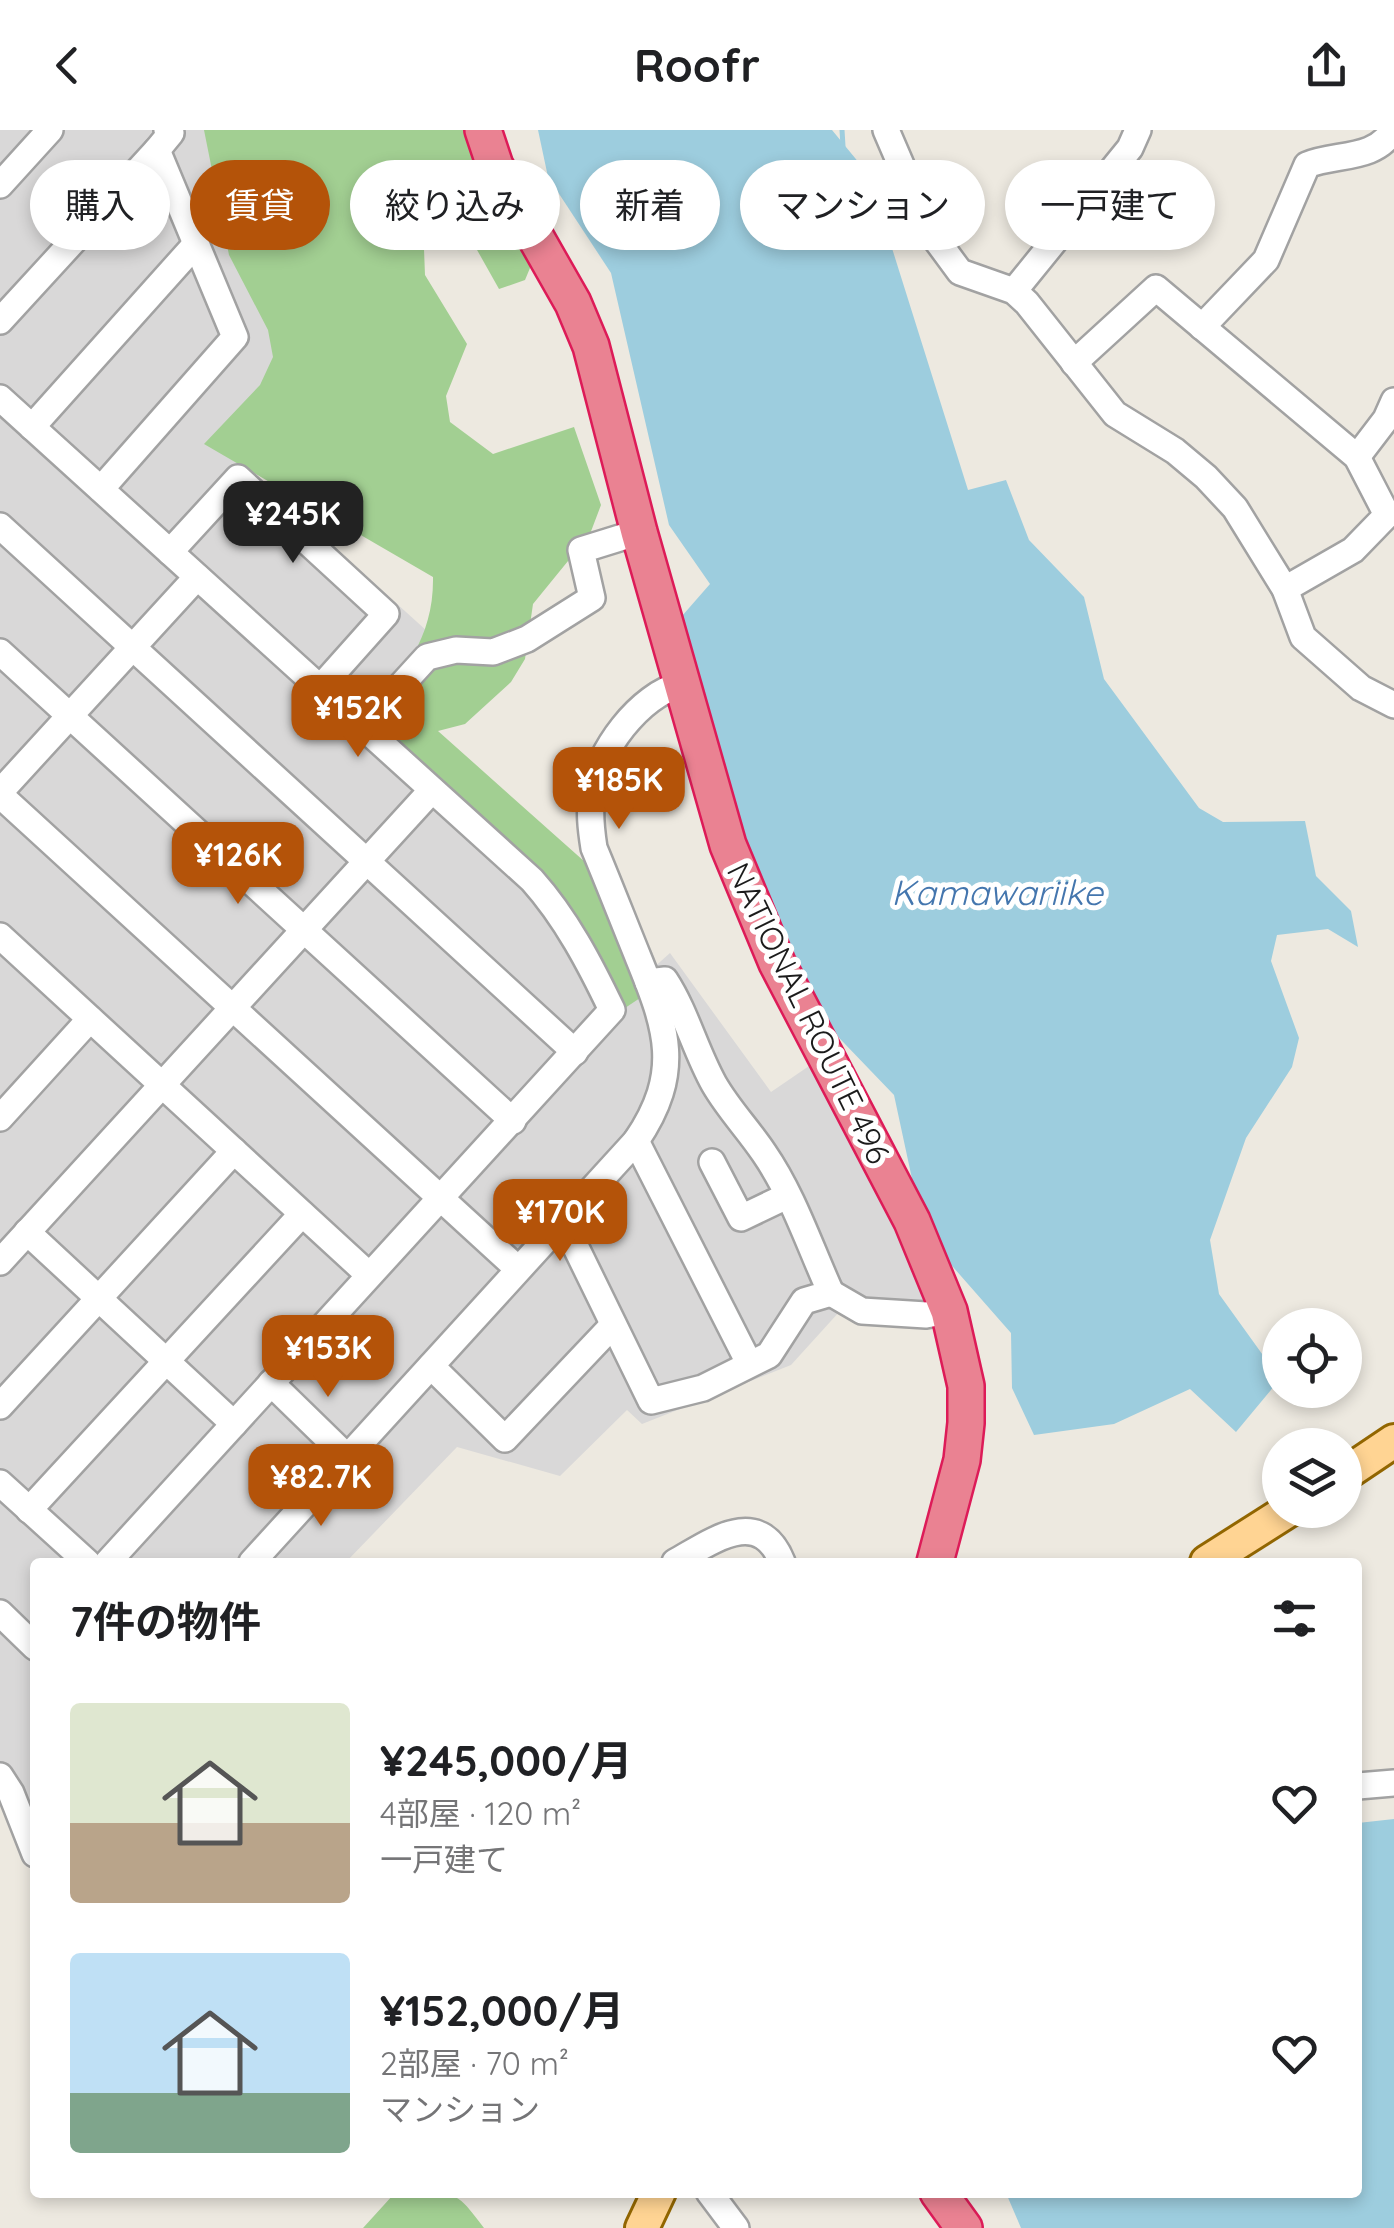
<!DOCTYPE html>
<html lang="ja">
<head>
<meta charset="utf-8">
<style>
	:root { --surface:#fff; --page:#f2f2f2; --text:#202124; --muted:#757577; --accent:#b45309 }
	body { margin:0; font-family:Quicksand,"Noto Sans JP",sans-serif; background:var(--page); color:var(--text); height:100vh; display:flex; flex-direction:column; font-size:38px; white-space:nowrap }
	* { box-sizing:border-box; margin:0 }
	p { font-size:32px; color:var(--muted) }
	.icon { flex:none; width:55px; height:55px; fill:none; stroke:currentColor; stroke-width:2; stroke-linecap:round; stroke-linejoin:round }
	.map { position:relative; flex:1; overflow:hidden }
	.drawer { position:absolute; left:30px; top:1428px; width:1332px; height:640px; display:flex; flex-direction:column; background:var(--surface); border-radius:10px; box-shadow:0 5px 15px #0003 }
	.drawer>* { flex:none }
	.guide { position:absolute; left:30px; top:30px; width:1335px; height:90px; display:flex; gap:20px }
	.fabs { position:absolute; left:1262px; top:1178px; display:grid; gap:20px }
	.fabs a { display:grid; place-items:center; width:100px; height:100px; border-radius:50%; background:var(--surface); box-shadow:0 5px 15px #0003; font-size:50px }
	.price { position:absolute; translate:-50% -85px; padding:0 22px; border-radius:20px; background:var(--accent); color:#fff; font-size:32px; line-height:65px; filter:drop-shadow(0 2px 5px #0008) }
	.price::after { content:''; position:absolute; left:50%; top:60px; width:30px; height:22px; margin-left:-15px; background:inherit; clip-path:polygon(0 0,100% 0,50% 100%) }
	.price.current { background:#222; color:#fff }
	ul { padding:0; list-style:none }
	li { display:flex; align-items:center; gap:30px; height:250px; padding:0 40px }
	li span { display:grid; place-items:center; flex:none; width:280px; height:200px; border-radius:10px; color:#555 }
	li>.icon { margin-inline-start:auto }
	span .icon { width:120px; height:120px; fill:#fffc; stroke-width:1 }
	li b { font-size:42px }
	h2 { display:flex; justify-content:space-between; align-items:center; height:120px; padding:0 40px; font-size:42px }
	.chip { padding:0 35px; border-radius:45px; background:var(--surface); box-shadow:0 5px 15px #0003; font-size:35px; line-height:90px }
	.chip.current { background:var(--accent); color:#fff }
	header { display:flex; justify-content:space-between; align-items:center; height:130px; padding:0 40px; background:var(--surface); font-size:45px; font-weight:800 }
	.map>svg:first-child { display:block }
	.residential { fill:#d9d8d8 }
	.forest { fill:#a2cf92 }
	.water { fill:#9dcdde }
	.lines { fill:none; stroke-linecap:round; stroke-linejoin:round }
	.stream { stroke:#9dcdde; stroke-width:5 }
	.minor-casing { stroke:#a2a2a2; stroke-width:30 }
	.major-casing { stroke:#926600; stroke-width:38 }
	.highway-casing { stroke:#dd1b58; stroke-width:40 }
	.minor { stroke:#fff; stroke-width:25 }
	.major { stroke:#ffd493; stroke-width:32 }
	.highway { stroke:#ea8292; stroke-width:35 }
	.labels { text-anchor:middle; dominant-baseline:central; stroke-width:10; stroke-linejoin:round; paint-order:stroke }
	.street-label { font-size:32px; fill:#1b1b1b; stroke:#fff }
	.water-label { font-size:35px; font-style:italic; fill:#4476ae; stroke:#fff }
</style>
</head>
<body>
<header><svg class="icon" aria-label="back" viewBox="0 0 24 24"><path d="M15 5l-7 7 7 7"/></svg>Roofr<svg class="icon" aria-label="share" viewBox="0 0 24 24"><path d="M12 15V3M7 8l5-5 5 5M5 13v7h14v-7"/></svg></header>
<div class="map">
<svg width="1394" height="2098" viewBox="0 0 1394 2098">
	<rect width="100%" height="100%" fill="#ede9e0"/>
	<polygon class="residential" points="0,0 218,0 302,226 225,318 438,511 379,584 623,865 670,823 771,962 812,934 892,1067 930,1174 840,1181 791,1235 642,1294 627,1280 560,1346 457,1317 346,1432 35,1432 35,1749 6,1673 0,1664"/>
	<g class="forest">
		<path d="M204,0H472L535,126L525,150L499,159L472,111L446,102L424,119L425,145L467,214L446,266L450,292L493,324L574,297L601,375L590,404L533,474L525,529L511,552L465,594L438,601L585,732L640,868L622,880L555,765L368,589C403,543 434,508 433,447L204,314L260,255L273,227L268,200L229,125Z"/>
		<path d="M415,2063C458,2062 458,2064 484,2098H363L393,2065Z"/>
	</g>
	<g class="water">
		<polygon points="538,0 832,0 869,45 968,360 1006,350 1029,410 1084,467 1104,549 1199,678 1223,692 1305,691 1316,746 1351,781 1358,817 1328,799 1277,805 1271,831 1299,908 1292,937 1246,1008 1210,1110 1219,1164 1280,1249 1236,1302 1190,1259 1114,1294 1034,1305 1012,1258 1011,1203 939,1121 917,1072 894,965 820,888 744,723 682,486 710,454 669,395 611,143 548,47"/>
		<polygon points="1394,1689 1394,2098 1021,2098 1006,2063 1358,2062 1358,1693"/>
	</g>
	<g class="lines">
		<polyline class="stream" points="842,0 843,16"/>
		<defs>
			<g id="minor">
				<polyline points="886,0 929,100 960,142 1014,161 1027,173 1115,284 1175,321 1206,347 1235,378 1285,459 1303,507 1361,558 1394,575"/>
				<polyline points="0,55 50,0"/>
				<polyline points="1014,161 1130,18 1138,0"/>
				<polyline points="0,191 157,20 171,3 167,0"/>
				<path d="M1202,197L1266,130L1307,35C1335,23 1375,31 1393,0"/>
				<polyline points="1074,233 1156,158 1357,327 1387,385 1353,420 1285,459"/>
				<path d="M0,268L532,750C566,788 590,834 612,880L108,1432"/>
				<polyline points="32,297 195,115"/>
				<polyline points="1357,327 1386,289 1394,271"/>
				<polyline points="101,359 235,207 157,20"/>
				<polyline points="0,396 575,922"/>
				<polyline points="170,422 238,348 386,484 320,558"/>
				<polyline points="0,522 513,991"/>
				<polyline points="363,597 427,527 456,520 493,522 527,509 592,468 581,420 639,402"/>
				<polyline points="0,662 197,447"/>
				<polyline points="0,665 518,1139"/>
				<polyline points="0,806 369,1145"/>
				<polyline points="0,988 90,889"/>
				<polyline points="636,1011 749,1233"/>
				<polyline points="712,1032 741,1088 787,1066"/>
				<path d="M563,1091L651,1271L703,1258L769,1225L804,1171L831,1163C810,1117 793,1065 764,1023C748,999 729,980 714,954C695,920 686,882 665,850L648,852"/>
				<polyline points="27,1102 234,1294"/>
				<polyline points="0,1132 432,660"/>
				<polyline points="831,1163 862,1181 926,1185 949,1181"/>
				<polyline points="431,1236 505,1309 613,1195"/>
				<polyline points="271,1253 347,1327"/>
				<polyline points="0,1276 234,1021"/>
				<polyline points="0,1353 87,1432"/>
				<polyline points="29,1380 302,1084"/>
				<path d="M252,1432L636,1011C683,942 667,898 638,827C623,790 609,754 594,718C591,699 589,682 592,663C597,622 640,564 681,555"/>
				<path d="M675,1432C711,1412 759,1375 782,1432"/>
				<polyline points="0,1483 35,1517"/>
				<polyline points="0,1646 11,1663 35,1724"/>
				<polyline points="1358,1656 1394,1653"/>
				<polyline points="709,2062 736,2098"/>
			</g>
			<g id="major">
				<polyline points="1345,1344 1394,1311"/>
				<polyline points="1207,1432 1289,1380"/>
				<polyline points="642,2098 659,2062"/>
			</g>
			<g id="highway">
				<polyline points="483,0 495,36 573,173 591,216 639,402 728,715 777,833 912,1091 949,1181 966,1256 966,1293 962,1330 935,1432"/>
				<polyline points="938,2062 964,2098"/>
			</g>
		</defs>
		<use href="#minor" class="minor-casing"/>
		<use href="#major" class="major-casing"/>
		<use href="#highway" class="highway-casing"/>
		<use href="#minor" class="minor"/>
		<use href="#major" class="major"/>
		<use href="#highway" class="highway"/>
	</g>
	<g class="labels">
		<g class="street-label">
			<text transform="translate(809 883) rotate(64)">NATIONAL ROUTE 496</text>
		</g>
		<g class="water-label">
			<text x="997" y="762">Kamawariike</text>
		</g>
	</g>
</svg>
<div class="fabs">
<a><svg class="icon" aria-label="locate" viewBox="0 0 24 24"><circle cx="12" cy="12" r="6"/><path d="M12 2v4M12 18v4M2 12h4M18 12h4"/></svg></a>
<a><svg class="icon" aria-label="layers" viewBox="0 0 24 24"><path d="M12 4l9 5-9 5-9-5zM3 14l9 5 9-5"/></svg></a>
</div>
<b class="price current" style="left:293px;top:436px">¥245K</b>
<b class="price" style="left:358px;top:630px">¥152K</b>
<b class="price" style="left:619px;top:702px">¥185K</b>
<b class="price" style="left:238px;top:777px">¥126K</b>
<b class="price" style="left:560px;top:1134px">¥170K</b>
<b class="price" style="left:328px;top:1270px">¥153K</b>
<b class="price" style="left:321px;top:1399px">¥82.7K</b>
<div class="guide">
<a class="chip">購入</a>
<a class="chip current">賃貸</a>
<a class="chip">絞り込み</a>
<a class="chip">新着</a>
<a class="chip">マンション</a>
<a class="chip">一戸建て</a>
</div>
<section class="drawer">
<h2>7件の物件<svg class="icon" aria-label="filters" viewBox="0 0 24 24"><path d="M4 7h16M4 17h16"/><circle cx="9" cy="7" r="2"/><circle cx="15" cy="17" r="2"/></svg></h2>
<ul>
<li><span style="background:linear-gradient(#dfe7d0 60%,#b9a48a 0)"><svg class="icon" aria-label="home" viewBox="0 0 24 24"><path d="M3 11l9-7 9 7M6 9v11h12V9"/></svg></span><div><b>¥245,000/月</b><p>4部屋 · 120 m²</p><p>一戸建て</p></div><svg class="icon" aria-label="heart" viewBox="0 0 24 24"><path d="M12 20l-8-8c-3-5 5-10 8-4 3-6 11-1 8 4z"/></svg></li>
<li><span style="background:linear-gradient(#bfe0f5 70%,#7fa58c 0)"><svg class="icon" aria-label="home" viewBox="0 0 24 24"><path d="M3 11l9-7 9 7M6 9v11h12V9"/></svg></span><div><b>¥152,000/月</b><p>2部屋 · 70 m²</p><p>マンション</p></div><svg class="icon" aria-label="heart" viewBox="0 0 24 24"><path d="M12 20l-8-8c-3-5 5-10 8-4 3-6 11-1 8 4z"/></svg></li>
</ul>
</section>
</div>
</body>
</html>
